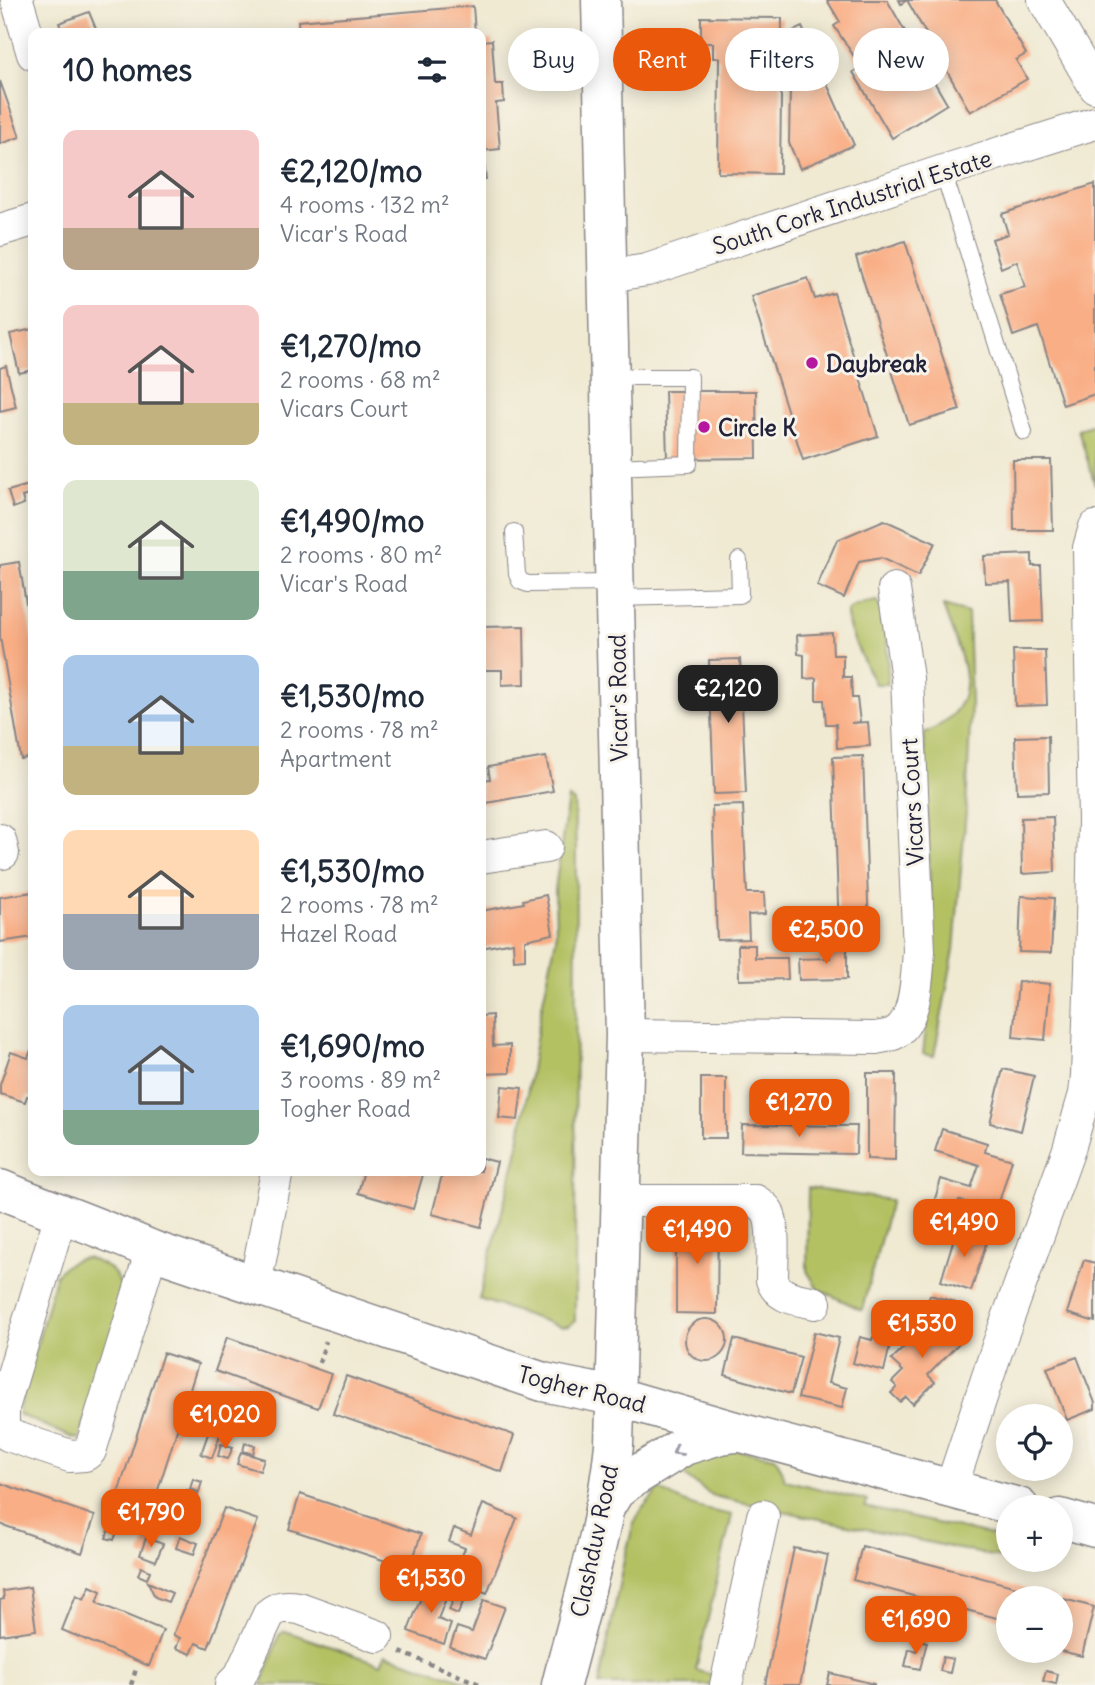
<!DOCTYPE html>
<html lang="en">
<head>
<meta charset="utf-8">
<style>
	:root { --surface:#fff; --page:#f2f2f3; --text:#1f2937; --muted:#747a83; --accent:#ea580c }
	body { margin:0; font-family:Delius,sans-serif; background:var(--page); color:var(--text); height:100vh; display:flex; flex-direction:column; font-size:26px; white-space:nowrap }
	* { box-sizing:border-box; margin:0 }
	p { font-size:23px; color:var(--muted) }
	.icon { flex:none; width:38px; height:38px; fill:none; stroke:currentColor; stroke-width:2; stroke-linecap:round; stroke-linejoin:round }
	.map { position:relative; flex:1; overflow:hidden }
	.sheet { position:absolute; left:28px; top:28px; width:458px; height:1148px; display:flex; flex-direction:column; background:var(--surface); border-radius:14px; box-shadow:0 4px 18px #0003 }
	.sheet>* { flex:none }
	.hud { position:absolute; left:508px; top:28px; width:481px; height:63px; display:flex; gap:14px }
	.buttons { position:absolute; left:996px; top:1404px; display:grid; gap:14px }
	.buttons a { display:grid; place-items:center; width:77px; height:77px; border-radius:50%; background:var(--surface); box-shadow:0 4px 18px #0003; font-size:35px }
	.price { position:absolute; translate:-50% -60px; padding:0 16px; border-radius:14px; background:var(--accent); color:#fff; font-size:23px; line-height:46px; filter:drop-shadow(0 2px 4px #0008) }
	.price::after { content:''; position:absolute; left:50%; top:42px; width:21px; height:16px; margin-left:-10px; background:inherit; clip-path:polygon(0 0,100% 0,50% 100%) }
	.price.active { background:#222; color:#fff }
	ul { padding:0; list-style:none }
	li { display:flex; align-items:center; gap:21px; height:175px; padding:0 35px }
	li span { display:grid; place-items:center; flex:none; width:196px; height:140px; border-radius:14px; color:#555 }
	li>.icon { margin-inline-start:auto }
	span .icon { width:84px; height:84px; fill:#fffc; stroke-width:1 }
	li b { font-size:30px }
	h2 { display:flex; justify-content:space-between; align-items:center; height:84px; padding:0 35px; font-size:30px }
	.chip { padding:0 24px; border-radius:32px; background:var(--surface); box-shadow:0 4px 18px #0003; font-size:24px; line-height:63px }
	.chip.active { background:var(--accent); color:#fff }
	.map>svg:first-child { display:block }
	.green { fill:#b4c163; stroke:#6b724f; stroke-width:2 }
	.building { fill:#f9ae85 }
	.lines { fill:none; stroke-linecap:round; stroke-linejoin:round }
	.service-casing { stroke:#898687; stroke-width:18 }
	.minor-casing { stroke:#898687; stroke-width:34 }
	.tertiary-casing { stroke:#898687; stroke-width:41 }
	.path { stroke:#898687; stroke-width:4.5; stroke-dasharray:5 5; stroke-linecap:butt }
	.service { stroke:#fff; stroke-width:16 }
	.minor { stroke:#fff; stroke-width:32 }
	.tertiary { stroke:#fff; stroke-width:38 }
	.oneway { stroke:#9c9ca7 }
	.poi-dot { fill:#b5179e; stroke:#f7f3e8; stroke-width:2.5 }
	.labels { text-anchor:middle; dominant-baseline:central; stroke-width:6; stroke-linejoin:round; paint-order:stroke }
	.street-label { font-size:23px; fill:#22223b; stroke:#f7f3e8 }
	.poi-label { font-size:23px; font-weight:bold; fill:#22223b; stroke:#f7f3e8; text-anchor:start }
</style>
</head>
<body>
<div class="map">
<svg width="1095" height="1685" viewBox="0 0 1095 1685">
	<rect width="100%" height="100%" fill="#f7f3e8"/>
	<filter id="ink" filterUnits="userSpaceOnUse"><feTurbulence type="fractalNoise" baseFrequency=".0143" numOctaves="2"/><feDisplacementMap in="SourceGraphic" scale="14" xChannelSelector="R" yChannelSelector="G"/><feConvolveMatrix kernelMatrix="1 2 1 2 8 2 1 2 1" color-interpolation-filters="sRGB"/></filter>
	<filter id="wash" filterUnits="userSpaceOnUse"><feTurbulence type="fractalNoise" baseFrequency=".00686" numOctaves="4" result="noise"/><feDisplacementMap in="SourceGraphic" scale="28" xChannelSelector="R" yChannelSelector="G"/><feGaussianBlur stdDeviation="1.57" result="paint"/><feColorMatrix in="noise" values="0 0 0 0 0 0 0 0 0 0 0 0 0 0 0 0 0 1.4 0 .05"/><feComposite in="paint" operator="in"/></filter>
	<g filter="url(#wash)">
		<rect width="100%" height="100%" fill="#f0ead3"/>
		<g class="green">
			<polygon points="1095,424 1095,485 1078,429"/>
			<path d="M877,601L887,626L888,684H875C867,667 845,629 847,611C856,604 866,603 877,601Z"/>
			<path d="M943,606L968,613L971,704L966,811L954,950L934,1056L923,1054L933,966L924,734C990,703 961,659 943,606Z"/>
			<polygon points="568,797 574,802 576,847 575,1321 569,1326 562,1327 479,1299 517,1154 540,1016 556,938 555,890"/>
			<polygon points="808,1188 891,1200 862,1310 818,1289 807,1271"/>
			<path d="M86,1258C111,1266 122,1274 123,1302L79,1439L73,1438L18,1414L56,1274C65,1265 73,1259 86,1258Z"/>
			<polygon points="721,1447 775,1457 781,1468 785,1480 868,1501 865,1507 1008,1539 1008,1559 1040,1559 1038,1566 713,1496 679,1472 683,1463"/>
			<path d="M659,1489C687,1506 701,1509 732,1515L696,1670L716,1676L714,1685H599L624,1560L634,1523L642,1509Z"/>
			<polygon points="285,1631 381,1664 385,1654 456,1678 472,1685 262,1685 279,1635"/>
		</g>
		<g id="blocks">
			<g class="building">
				<polygon points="827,0 887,0 947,104 892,138 853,72 861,67 834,26 840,22"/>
				<polygon points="899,0 995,0 1026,54 1016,60 1027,79 970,112 907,0 901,4"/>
				<polygon points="473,6 475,33 299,33 298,21"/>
				<polygon points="89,12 96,29 85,33 63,33 59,23"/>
				<polygon points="701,17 782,18 780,174 718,173 719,58 713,58 713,43 701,43"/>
				<polygon points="802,27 854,145 800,169 789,143 791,32"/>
				<polygon points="492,40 495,84 503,84 504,102 496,103 500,149 481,151 481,41"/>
				<polygon points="0,81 20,137 0,144"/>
				<polygon points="481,151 483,151 486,179 481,179"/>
				<polygon points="1095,184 1095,394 1063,405 1038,327 1013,336 1000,294 1025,287 1017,261 1001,268 992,239 1008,234 1002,214"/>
				<polygon points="905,241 960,410 909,425 856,257"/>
				<polygon points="808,278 815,299 834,293 878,436 803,460 751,296"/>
				<polygon points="33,329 33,370 19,373 10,334"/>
				<polygon points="6,366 16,407 0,411 0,368"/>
				<polygon points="665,391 756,391 757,458 667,459"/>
				<polygon points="1013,460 1051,460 1053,530 1014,530"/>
				<polygon points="29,485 32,494 22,497 24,504 13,508 8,491"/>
				<polygon points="884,520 935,543 918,576 881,558 859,562 844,598 817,586 837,540"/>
				<polygon points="1032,554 1032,566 1041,566 1043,621 1012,622 1010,582 985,583 984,556"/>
				<polygon points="19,562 33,644 33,757 21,759 0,637 0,565"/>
				<polygon points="524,626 525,684 502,685 502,670 481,670 481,627"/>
				<polygon points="832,633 833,655 843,655 843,677 851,677 852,698 857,698 860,722 851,723 868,722 870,746 837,748 836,724 826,724 824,700 816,700 816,678 804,679 804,655 798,654 797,635"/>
				<polygon points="1013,650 1045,650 1047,705 1015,706"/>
				<polygon points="740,659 742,691 759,690 759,703 742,703 746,793 714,794 709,660"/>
				<polygon points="1048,736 1049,792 1017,793 1015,737"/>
				<polygon points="863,756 869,931 839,933 833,757"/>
				<polygon points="546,757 553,791 481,804 481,780 490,779 488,767"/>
				<polygon points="743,805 747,893 764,893 765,914 748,915 749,939 717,940 712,806"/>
				<polygon points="1053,817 1055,872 1022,874 1021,818"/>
				<polygon points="33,892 33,937 0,942 0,897"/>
				<polygon points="546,895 553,934 525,940 525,959 514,960 513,942 481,948 481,911 524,903 523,900"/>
				<polygon points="1021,896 1054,898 1051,953 1019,952"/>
				<polygon points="847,944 847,979 799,980 798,959 830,958 830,945"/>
				<polygon points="738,945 755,945 755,958 787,958 788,979 739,980"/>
				<polygon points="1018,981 1050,984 1045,1040 1013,1037"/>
				<polygon points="492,1015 493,1046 510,1045 510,1073 481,1074 481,1016"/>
				<polygon points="33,1045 33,1098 27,1096 25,1102 0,1094 0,1085 11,1052 28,1058"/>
				<polygon points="1003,1069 1034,1076 1021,1131 990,1123"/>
				<polygon points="867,1073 896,1073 895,1160 867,1159"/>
				<rect x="701" y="1078" width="25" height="60"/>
				<polygon points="502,1086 522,1088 518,1120 499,1118"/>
				<polygon points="742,1125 857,1126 856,1154 741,1152"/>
				<polygon points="942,1129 987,1143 985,1152 1012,1160 996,1212 959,1200 956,1209 934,1202 941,1179 971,1188 979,1165 935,1151"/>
				<polygon points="481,1158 497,1162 481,1227 432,1214 443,1171 481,1171"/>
				<polygon points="355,1171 424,1171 413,1209 358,1193 363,1174"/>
				<polygon points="676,1218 718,1218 717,1314 676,1313"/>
				<polygon points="957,1228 988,1238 971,1291 941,1281"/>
				<polygon points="1084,1260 1095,1263 1095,1322 1067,1313"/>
				<polygon points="930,1295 954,1302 948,1321 924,1314"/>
				<polygon points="935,1317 961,1341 928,1375 935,1382 913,1404 906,1397 900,1402 891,1393 897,1387 892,1382 903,1371 891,1360"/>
				<circle cx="706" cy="1340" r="21"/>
				<polygon points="814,1332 839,1338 828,1383 847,1388 842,1408 798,1398"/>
				<polygon points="227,1337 331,1374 318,1408 215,1371"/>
				<polygon points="860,1337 872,1340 873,1337 891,1341 884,1371 853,1363"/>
				<polygon points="734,1339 801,1357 791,1394 725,1375"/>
				<polygon points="163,1353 198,1364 149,1518 114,1506"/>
				<polygon points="1077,1357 1095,1403 1095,1409 1067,1420 1047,1368"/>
				<polygon points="346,1376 514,1435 502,1472 333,1414"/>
				<polygon points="215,1405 229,1409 212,1458 201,1454 209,1431 190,1425 194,1412 211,1418"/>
				<polygon points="245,1443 255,1446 253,1454 243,1451"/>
				<polygon points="221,1444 233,1447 228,1459 218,1456"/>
				<polygon points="241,1452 264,1459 260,1471 237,1464"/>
				<polygon points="193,1479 202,1482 199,1492 190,1489"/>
				<polygon points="0,1483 95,1516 82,1553 0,1524"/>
				<polygon points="187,1490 198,1494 196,1502 185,1498"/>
				<polygon points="162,1493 174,1496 171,1504 160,1500"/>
				<polygon points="300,1494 421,1534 410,1569 289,1529"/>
				<polygon points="483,1504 517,1518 487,1593 453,1579 465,1548 449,1542 454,1528 471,1535"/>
				<polygon points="224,1508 258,1520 208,1648 196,1643 191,1654 176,1648 180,1638 173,1635 197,1578"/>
				<polygon points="110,1526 118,1529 114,1540 106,1538"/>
				<polygon points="180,1536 198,1543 194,1554 176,1548"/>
				<polygon points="146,1538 163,1544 156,1561 140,1555"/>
				<polygon points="862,1546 1054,1597 1054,1598 1008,1598 1008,1621 853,1580"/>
				<polygon points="794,1548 828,1555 800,1685 765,1685"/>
				<polygon points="141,1567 150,1571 147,1579 138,1575"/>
				<polygon points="148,1582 172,1593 168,1602 155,1597"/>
				<polygon points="427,1582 449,1591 438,1619 451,1624 444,1644 408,1631"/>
				<polygon points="90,1586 101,1591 97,1603 163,1630 149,1666 62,1630 76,1595 84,1599"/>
				<polygon points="30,1587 36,1630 0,1635 0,1600 4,1599 3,1591"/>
				<polygon points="455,1596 464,1600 458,1614 449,1610"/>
				<polygon points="1060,1598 1094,1607 1082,1656 1060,1651"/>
				<polygon points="484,1600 505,1607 485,1659 450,1647 457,1627 472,1632"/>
				<polygon points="919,1640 927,1642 920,1669 905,1666 909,1649 916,1651"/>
				<polygon points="943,1657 953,1659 950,1673 940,1671"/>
				<polygon points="1046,1671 1058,1674 1056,1684 1043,1681"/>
				<polygon points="830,1673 874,1684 874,1685 827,1685"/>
			</g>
		</g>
	</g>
	<g filter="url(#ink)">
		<use href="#blocks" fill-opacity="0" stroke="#898687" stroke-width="2"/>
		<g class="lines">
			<defs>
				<g id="service">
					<polyline points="943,171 1024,432"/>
					<polyline points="610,377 690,377 689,464 612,467"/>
					<polyline points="514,532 517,574 520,581 528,584 614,583"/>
					<polyline points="615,598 740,595 739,560"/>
				</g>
				<g id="minor">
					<polyline points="17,0 33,54"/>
					<polyline points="1044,0 1095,87"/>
					<polyline points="0,230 33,220"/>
					<polyline points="608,276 647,270 943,171 1095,123"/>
					<polyline points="0,840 3,853"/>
					<polyline points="481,857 546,847"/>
					<path d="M625,1035L876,1038C881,1037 888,1036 893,1034C917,1023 917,974 919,951L907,678L894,589"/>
					<path d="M620,1201H756C760,1204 765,1207 768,1212C775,1227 772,1263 772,1280C778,1299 799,1299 815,1303"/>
					<polyline points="61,1214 3,1408 3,1429 8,1435 70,1456 85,1455 90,1451 152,1250"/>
					<polyline points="253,1286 259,1265 277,1171"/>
					<polyline points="951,1488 998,1346 1068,1152 1085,1094 1087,1075 1091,969 1094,821 1089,548 1095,527"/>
					<path d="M231,1685L240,1676L269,1614C278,1606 287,1606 299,1608L377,1636"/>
					<polyline points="726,1685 763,1516"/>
				</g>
				<g id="tertiary">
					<path d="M0,1189C50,1210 102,1228 152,1250L543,1382L614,1396L742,1433L1019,1507"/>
					<polyline points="604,1509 615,1491 629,1480 684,1446 720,1435 736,1433"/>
					<polyline points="1060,1518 1095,1528"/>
					<path d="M561,1685C581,1606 606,1526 614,1445L625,1035L601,0"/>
				</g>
			</defs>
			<use href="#service" class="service-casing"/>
			<use href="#minor" class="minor-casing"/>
			<use href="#tertiary" class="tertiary-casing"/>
			<g class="path">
				<polyline points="319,1363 326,1341"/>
				<polyline points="400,1652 482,1685"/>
				<polyline points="131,1685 137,1666"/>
			</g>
			<use href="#service" class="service"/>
			<use href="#minor" class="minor"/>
			<use href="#tertiary" class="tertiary"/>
		</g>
		<defs><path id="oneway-chevron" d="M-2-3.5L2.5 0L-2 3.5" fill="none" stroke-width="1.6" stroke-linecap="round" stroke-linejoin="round" transform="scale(1.75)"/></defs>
		<use class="oneway" href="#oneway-chevron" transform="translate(677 1451) rotate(151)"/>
	</g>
	<g class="poi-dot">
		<circle cx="812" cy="363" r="7"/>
		<circle cx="704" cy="427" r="7"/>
	</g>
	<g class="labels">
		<g class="street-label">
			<text transform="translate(852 202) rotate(-18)">South Cork Industrial Estate</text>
			<text transform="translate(618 698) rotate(-91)">Vicar's Road</text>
			<text transform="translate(912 802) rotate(-93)">Vicars Court</text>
			<text transform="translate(582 1389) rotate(14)">Togher Road</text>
			<text transform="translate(594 1541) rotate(-78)">Clashduv Road</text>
		</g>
		<g class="poi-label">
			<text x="826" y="363">Daybreak</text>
			<text x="718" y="427">Circle K</text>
		</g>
	</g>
</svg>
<div class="buttons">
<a><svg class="icon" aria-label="locate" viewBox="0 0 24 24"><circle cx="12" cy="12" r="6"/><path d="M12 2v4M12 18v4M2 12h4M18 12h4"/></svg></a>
<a>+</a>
<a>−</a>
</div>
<b class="price active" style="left:728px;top:725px">€2,120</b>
<b class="price" style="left:826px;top:966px">€2,500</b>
<b class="price" style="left:799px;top:1139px">€1,270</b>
<b class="price" style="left:964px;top:1259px">€1,490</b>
<b class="price" style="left:697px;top:1266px">€1,490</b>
<b class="price" style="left:922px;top:1360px">€1,530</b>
<b class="price" style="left:225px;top:1451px">€1,020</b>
<b class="price" style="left:151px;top:1549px">€1,790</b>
<b class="price" style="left:431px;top:1615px">€1,530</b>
<b class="price" style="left:916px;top:1656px">€1,690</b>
<div class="hud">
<a class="chip">Buy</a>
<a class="chip active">Rent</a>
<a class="chip">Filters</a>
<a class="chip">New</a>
</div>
<section class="sheet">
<h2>10 homes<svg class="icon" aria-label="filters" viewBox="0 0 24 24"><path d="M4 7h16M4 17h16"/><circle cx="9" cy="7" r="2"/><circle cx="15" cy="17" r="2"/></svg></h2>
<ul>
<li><span style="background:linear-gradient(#f6c9c9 70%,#b9a48a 0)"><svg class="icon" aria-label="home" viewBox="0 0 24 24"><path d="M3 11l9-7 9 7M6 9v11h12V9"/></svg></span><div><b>€2,120/mo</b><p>4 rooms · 132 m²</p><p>Vicar's Road</p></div></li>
<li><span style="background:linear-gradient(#f6c9c9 70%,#c2b280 0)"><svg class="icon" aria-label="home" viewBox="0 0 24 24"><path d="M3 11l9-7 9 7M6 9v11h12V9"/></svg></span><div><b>€1,270/mo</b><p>2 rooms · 68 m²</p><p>Vicars Court</p></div></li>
<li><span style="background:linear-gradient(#dfe7d0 65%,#7fa58c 0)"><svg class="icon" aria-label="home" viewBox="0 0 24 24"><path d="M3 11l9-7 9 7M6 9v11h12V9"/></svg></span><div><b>€1,490/mo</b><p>2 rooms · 80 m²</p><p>Vicar's Road</p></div></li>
<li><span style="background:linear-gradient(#a9c7e8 65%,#c2b280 0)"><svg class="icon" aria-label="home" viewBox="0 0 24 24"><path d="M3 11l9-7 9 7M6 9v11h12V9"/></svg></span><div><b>€1,530/mo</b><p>2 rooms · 78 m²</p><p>Apartment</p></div></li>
<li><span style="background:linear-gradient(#ffd9b3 60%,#9aa5b1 0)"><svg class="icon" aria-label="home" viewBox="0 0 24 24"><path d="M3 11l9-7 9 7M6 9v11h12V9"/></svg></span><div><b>€1,530/mo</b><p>2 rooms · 78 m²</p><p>Hazel Road</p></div></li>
<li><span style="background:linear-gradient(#a9c7e8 75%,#7fa58c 0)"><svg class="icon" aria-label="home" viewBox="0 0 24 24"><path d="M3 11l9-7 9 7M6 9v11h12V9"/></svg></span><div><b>€1,690/mo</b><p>3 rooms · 89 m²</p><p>Togher Road</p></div></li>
</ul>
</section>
</div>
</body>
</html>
